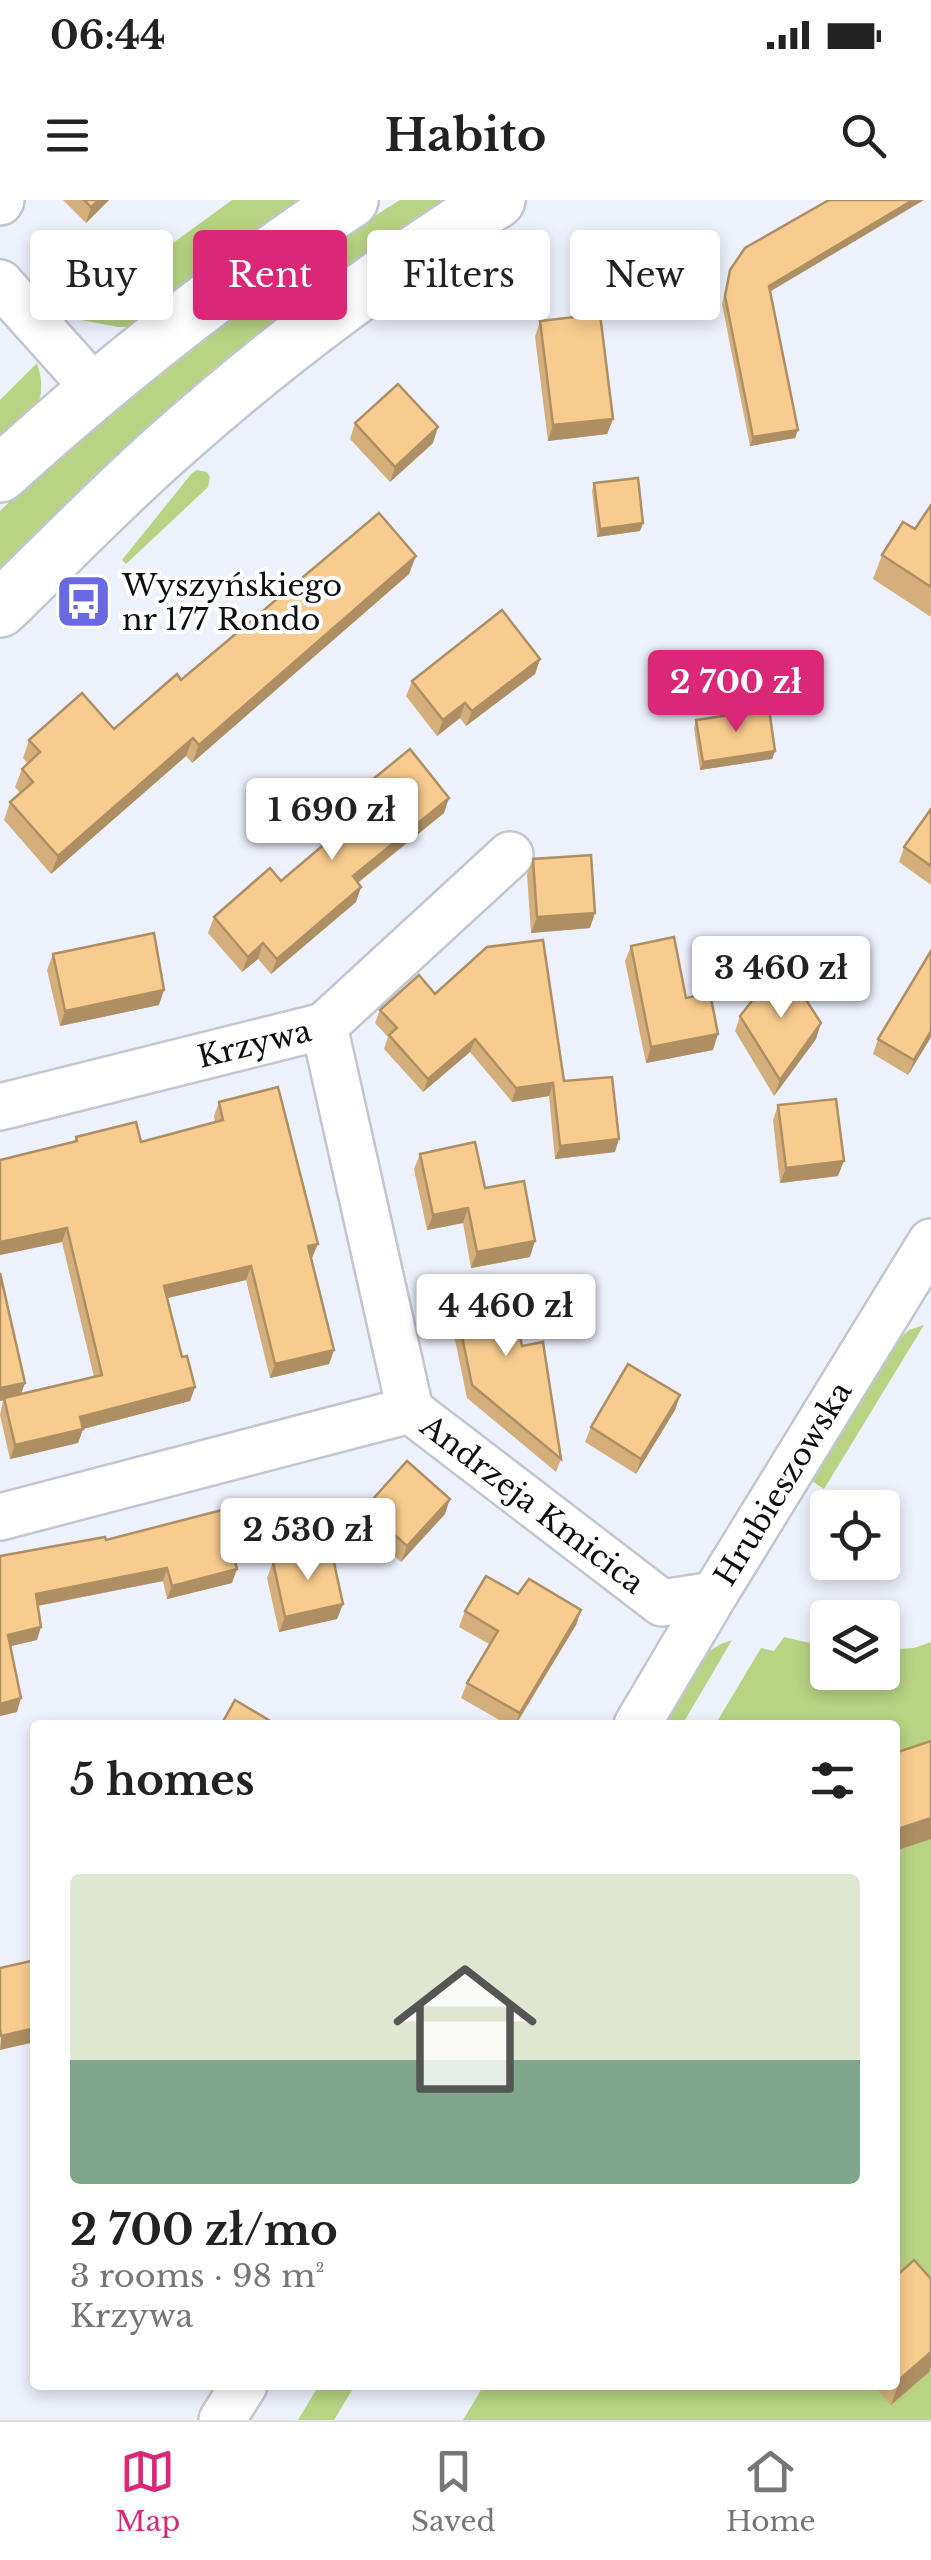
<!DOCTYPE html>
<html lang="en">
<head>
<meta charset="utf-8">
<style>
	:root { --surface:#fff; --page:#f6f6f6; --text:#222; --muted:#767676; --line:#e0e0e0; --accent:#db2777 }
	body { margin:0; font-family:"Libre Baskerville",serif; background:var(--page); color:var(--text); height:100vh; display:flex; flex-direction:column; font-size:38px; white-space:nowrap }
	* { box-sizing:border-box; margin:0 }
	p { font-size:32px; color:var(--muted) }
	.icon { flex:none; width:55px; height:55px; fill:none; stroke:currentColor; stroke-width:2; stroke-linecap:round; stroke-linejoin:round }
	.map { position:relative; flex:1; overflow:hidden }
	.drawer { position:absolute; left:30px; top:1520px; width:870px; height:670px; display:flex; flex-direction:column; background:var(--surface); border-radius:10px; box-shadow:0 5px 15px #0003 }
	.drawer>* { flex:none }
	.banner { position:absolute; left:30px; top:30px; width:872px; height:90px; display:flex; gap:20px }
	.buttons { position:absolute; left:810px; top:1290px; display:grid; gap:20px }
	.buttons a { display:grid; place-items:center; width:90px; height:90px; border-radius:10px; background:var(--surface); box-shadow:0 5px 15px #0003; font-size:50px }
	.price { position:absolute; translate:-50% -85px; padding:0 22px; border-radius:10px; background:#fff; color:#222; font-size:32px; line-height:65px; filter:drop-shadow(0 2px 5px #0008) }
	.price::after { content:''; position:absolute; left:50%; top:60px; width:30px; height:22px; margin-left:-15px; background:inherit; clip-path:polygon(0 0,100% 0,50% 100%) }
	.price.selected { background:var(--accent); color:#fff }
	ul { padding:0; list-style:none }
	li { display:grid; align-content:center; gap:20px; height:530px; padding:0 40px }
	li span { display:grid; place-items:center; height:310px; border-radius:10px; color:#555 }
	li>.icon { margin-inline-start:auto }
	span .icon { width:180px; height:180px; fill:#fffc; stroke-width:1 }
	li b { font-size:42px }
	h2 { display:flex; justify-content:space-between; align-items:center; height:120px; padding:0 40px; font-size:42px }
	.pill { padding:0 35px; border-radius:10px; background:var(--surface); box-shadow:0 5px 15px #0003; font-size:35px; line-height:90px }
	.pill.selected { background:var(--accent); color:#fff }
	.status { display:flex; justify-content:space-between; align-items:center; height:70px; padding:0 50px; background:var(--surface); direction:ltr }
	.status svg { height:28px; fill:currentColor }
	header { display:flex; justify-content:space-between; align-items:center; height:130px; padding:0 40px; background:var(--surface); font-size:45px; font-weight:800 }
	.tabs { display:flex; justify-content:space-around; align-items:center; height:140px; border-top:2px solid var(--line); background:var(--surface); font-size:28px; color:var(--muted) }
	.tabs a { display:grid; justify-items:center; gap:5px }
	.tabs .selected { color:var(--accent) }
	.map>svg:first-child { display:block }
	.green { fill:#b7d383 }
	.lines { fill:none; stroke-linecap:round; stroke-linejoin:round }
	.minor-casing { stroke:#c2c6d0; stroke-width:50 }
	.major-casing { stroke:#c2c6d0; stroke-width:60 }
	.minor { stroke:#fff; stroke-width:45 }
	.major { stroke:#fff; stroke-width:55 }
	.wall { fill:#d5af7b }
	.shaded-wall { fill:#ae8f64 }
	.building { fill:#f8cc8f; stroke:#ae8f64; stroke-width:2.5 }
	.labels { text-anchor:middle; dominant-baseline:central; stroke-width:8; stroke-linejoin:round; paint-order:stroke }
	.poi-label { font-size:30px; fill:#0c0e11; stroke:#fff; text-anchor:start }
	.street-label { font-size:30px; fill:#0c0e11; stroke:#fff }
</style>
</head>
<body>
<div class="status"><b>06:44</b><svg viewBox="0 0 49 12"><path d="M0 12V9h3v3zM5 12V6h3v6zM10 12V3h3v9zM15 12V0h3v12zM26 1h20v11H26zM47 4h2v5h-2z"/></svg></div>
<header><svg class="icon" aria-label="menu" viewBox="0 0 24 24"><path d="M4 6h16M4 12h16M4 18h16"/></svg>Habito<svg class="icon" aria-label="search" viewBox="0 0 24 24"><circle cx="10" cy="10" r="6"/><path d="M15 15l6 6"/></svg></header>
<div class="map">
<svg width="931" height="2220" viewBox="0 0 931 2220">
	<rect width="100%" height="100%" fill="#edf1fc"/>
	<g class="green">
		<polygon points="232,0 312,0 130,127 118,127 81,120 162,51"/>
		<path d="M400,0H449L373,49L245,148L0,375V311C117,197 261,86 400,0Z"/>
		<path d="M37,163C51,207 29,215 0,243V200Z"/>
		<polygon points="197,270 207,272 210,277 208,287 126,364 122,360 192,273"/>
		<polygon points="924,1125 824,1289 812,1281 894,1144 909,1130"/>
		<polygon points="784,1437 827,1447 828,1472 882,1472 883,1450 914,1448 931,1442 931,2220 463,2220 484,2185 895,2185 895,1525 715,1525 761,1448 774,1451"/>
		<polygon points="732,1440 682,1525 663,1525 706,1453 721,1444"/>
		<polygon points="319,2185 355,2185 334,2220 298,2220"/>
	</g>
	<g class="lines">
		<defs>
			<g id="minor">
				<polyline points="0,2 1,0"/>
				<polyline points="0,83 96,190"/>
				<path id="s1" d="M324,826L410,1210L662,1403L714,1395"/>
				<path id="s2" d="M0,907L324,826L510,655"/>
				<polyline points="0,1317 410,1210"/>
				<path id="s3" d="M637,1525L714,1395L931,1042"/>
				<polyline points="222,2220 244,2185"/>
			</g>
			<g id="major">
				<path d="M0,274C110,174 226,82 350,0"/>
				<path d="M0,409C58,353 114,294 175,241C275,152 384,71 497,0"/>
			</g>
		</defs>
		<use href="#minor" class="minor-casing"/>
		<use href="#major" class="major-casing"/>
		<use href="#minor" class="minor"/>
		<use href="#major" class="major"/>
	</g>
	<g class="wall">
		<polygon points="63,0 109,0 86,23"/>
		<polygon points="730,70 771,92 798,230 795,238 750,246 722,104"/>
		<polygon points="540,121 613,219 607,234 548,241 535,137"/>
		<polygon points="355,223 433,243 390,282 350,239"/>
		<polygon points="594,283 643,323 640,331 597,337 592,291"/>
		<polygon points="931,305 931,417 873,379 882,355 915,329"/>
		<polygon points="409,374 192,563 186,556 51,674 4,620 10,602 20,593 15,587 22,569 28,564 23,558 29,540 114,529 181,480"/>
		<polygon points="540,459 535,474 466,526 460,518 437,536 406,496 412,481"/>
		<polygon points="696,520 775,551 772,559 700,570 694,528"/>
		<polygon points="361,589 444,613 358,683 361,687 356,702 271,774 258,759 242,772 208,733 214,717 281,681 362,612 356,604"/>
		<polygon points="931,609 931,685 899,662 904,647"/>
		<polygon points="533,659 590,728 531,733 527,675"/>
		<polygon points="631,746 686,798 713,850 646,863 625,761"/>
		<polygon points="53,754 159,805 60,826 47,770"/>
		<polygon points="435,794 564,881 615,952 555,959 549,896 512,902 470,852 423,892 384,849 388,837 375,823 380,810"/>
		<polygon points="740,816 816,839 774,896 735,831"/>
		<polygon points="931,837 908,875 873,854 878,839"/>
		<polygon points="219,902 318,1044 311,1058 334,1150 329,1164 270,1178 246,1080 167,1098 182,1157 195,1187 190,1201 83,1229 78,1243 10,1259 0,1215 3,1200 0,1201 0,1073 22,1194 94,1177 62,1042 0,1055 0,960 74,942 76,937 141,942 215,922 214,916"/>
		<polygon points="778,905 838,976 780,983 773,920"/>
		<polygon points="420,954 485,988 530,1057 471,1068 463,1023 427,1030 414,969"/>
		<polygon points="452,1088 522,1146 561,1259 556,1272 467,1198 447,1101"/>
		<polygon points="680,1195 675,1210 636,1274 585,1242 591,1227"/>
		<polygon points="365,1308 445,1314 401,1362 360,1323"/>
		<polygon points="106,1340 232,1383 167,1399 163,1381 38,1406 37,1440 10,1446 17,1512 0,1516 0,1356"/>
		<polygon points="273,1362 343,1404 337,1419 279,1432 267,1378"/>
		<polygon points="518,1394 581,1410 576,1425 516,1525 508,1525 461,1498 467,1483 489,1444 459,1427 465,1411"/>
		<polygon points="35,2024 35,2061 30,2038"/>
		<polygon points="895,2077 929,2172 891,2205 873,2185 895,2185"/>
	</g>
	<g class="shaded-wall">
		<polygon points="99,0 109,0 86,23 91,7"/>
		<polygon points="913,0 924,0 766,94 769,86"/>
		<polygon points="613,219 607,234 548,241 553,225"/>
		<polygon points="438,227 433,243 390,282 395,267"/>
		<polygon points="798,230 795,238 750,246 753,237"/>
		<polygon points="643,323 640,331 597,337 600,329"/>
		<polygon points="416,356 409,374 192,563 199,545"/>
		<polygon points="540,459 535,474 466,526 472,511"/>
		<polygon points="465,503 460,518 437,536 443,520"/>
		<polygon points="193,538 186,556 51,674 58,656"/>
		<polygon points="775,551 772,559 700,570 703,562"/>
		<polygon points="449,598 444,613 347,691 353,676"/>
		<polygon points="361,687 356,702 271,774 277,759"/>
		<polygon points="595,713 590,728 531,733 537,717"/>
		<polygon points="263,743 258,759 242,772 248,757"/>
		<polygon points="164,790 159,805 60,826 65,811"/>
		<polygon points="821,823 816,839 774,896 780,880"/>
		<polygon points="931,831 931,837 908,875 914,860"/>
		<polygon points="718,834 713,850 646,863 651,847"/>
		<polygon points="475,839 470,852 423,892 428,879"/>
		<polygon points="553,883 549,896 512,902 516,888"/>
		<polygon points="619,939 615,952 555,959 560,946"/>
		<polygon points="844,961 838,976 780,983 786,968"/>
		<polygon points="468,1008 463,1023 427,1030 433,1015"/>
		<polygon points="67,1028 62,1042 0,1055 0,1042"/>
		<polygon points="535,1041 530,1057 471,1068 477,1052"/>
		<polygon points="318,1044 312,1058 303,1060 308,1046"/>
		<polygon points="251,1066 246,1080 159,1100 164,1086"/>
		<polygon points="334,1150 329,1164 270,1178 275,1164"/>
		<polygon points="25,1183 20,1197 0,1201 0,1188"/>
		<polygon points="195,1187 190,1201 75,1231 80,1217"/>
		<polygon points="680,1195 675,1210 636,1274 641,1259"/>
		<polygon points="83,1229 78,1243 10,1259 15,1245"/>
		<polygon points="450,1299 445,1314 401,1362 407,1346"/>
		<polygon points="167,1368 163,1381 31,1407 36,1394"/>
		<polygon points="237,1369 232,1383 167,1399 172,1386"/>
		<polygon points="343,1404 337,1419 279,1432 285,1417"/>
		<polygon points="581,1410 576,1425 515,1525 520,1513"/>
		<polygon points="41,1427 37,1440 3,1448 8,1435"/>
		<polygon points="21,1498 17,1512 0,1516 0,1504"/>
		<polygon points="931,1618 931,1639 895,1651 895,1630"/>
		<polygon points="35,1828 35,1842 0,1850 1,1836"/>
		<polygon points="931,2135 931,2167 929,2172 891,2205 900,2179"/>
	</g>
	<g class="building">
		<polygon points="84,0 99,0 91,7"/>
		<polygon points="829,0 913,0 769,86 798,230 753,237 725,96 730,70 745,48"/>
		<polygon points="600,114 613,219 553,225 540,121"/>
		<polygon points="398,184 438,227 395,267 355,223"/>
		<polygon points="638,278 643,323 600,329 594,283"/>
		<polygon points="931,305 931,387 882,355 903,322 915,329"/>
		<polygon points="379,313 416,356 199,545 193,538 58,656 10,602 33,582 22,569 40,552 29,540 82,493 114,529 177,474 181,480"/>
		<polygon points="502,410 540,459 472,511 465,503 443,520 412,481"/>
		<polygon points="769,509 775,551 703,562 696,520"/>
		<polygon points="410,549 449,598 353,676 361,687 277,759 263,743 248,757 214,717 270,668 281,681 373,603 361,589"/>
		<polygon points="931,609 931,666 904,647"/>
		<polygon points="591,655 595,713 537,717 533,659"/>
		<polygon points="154,733 164,790 65,811 53,754"/>
		<polygon points="674,737 686,798 710,793 718,834 651,847 631,746"/>
		<polygon points="543,740 564,881 612,877 619,939 560,946 553,883 516,888 475,839 428,879 389,835 397,828 380,810 419,775 435,794 487,747"/>
		<polygon points="931,751 931,831 914,860 878,839"/>
		<polygon points="782,763 821,823 780,880 740,816"/>
		<polygon points="278,887 318,1044 308,1046 334,1150 275,1164 251,1066 164,1086 182,1157 187,1156 195,1187 80,1217 83,1229 15,1245 4,1198 102,1175 67,1028 0,1042 0,960 77,941 76,937 136,922 141,942 223,920 219,902"/>
		<polygon points="836,899 844,961 786,968 778,905"/>
		<polygon points="475,942 485,988 524,981 535,1041 477,1052 468,1008 433,1015 420,954"/>
		<polygon points="0,1073 25,1183 0,1188"/>
		<polygon points="507,1077 522,1146 543,1142 561,1259 472,1185 452,1088"/>
		<polygon points="628,1164 680,1195 641,1259 591,1227"/>
		<polygon points="407,1261 450,1299 407,1346 365,1308"/>
		<polygon points="222,1310 237,1369 172,1386 167,1368 36,1394 41,1427 8,1435 21,1498 0,1504 0,1356 105,1337 106,1340"/>
		<polygon points="331,1349 343,1404 285,1417 273,1362"/>
		<polygon points="486,1376 518,1394 529,1379 581,1410 520,1513 467,1483 498,1431 465,1411"/>
		<polygon points="235,1500 277,1525 221,1525"/>
		<polygon points="931,1541 931,1618 895,1630 895,1553"/>
		<polygon points="35,1760 35,1828 1,1836 0,1829 0,1768"/>
		<polygon points="914,2060 931,2079 931,2152 900,2179 895,2174 895,2077"/>
	</g>
	<defs>
		<symbol id="bus-square" viewBox="-11 -11 22 22"><rect x="-9" y="-9" width="18" height="18" rx="4" fill="#6869e3" stroke="#fff"/><path d="M-5-6H5V4H4V6H2V4H-2V6H-4V4H-5ZM-3.5-4V0h7V-4ZM-3.5 1.2v1.5H-2V1.2ZM2 1.2v1.5H3.5V1.2Z" fill="#fff"/></symbol>
	</defs>
	<g fill-rule="evenodd">
		<use href="#bus-square" x="52" y="370" width="63" height="63"/>
	</g>
	<g class="labels">
		<g class="poi-label">
			<text x="122" y="385">Wyszyńskiego<tspan x="122" dy="34">nr 177 Rondo</tspan></text>
		</g>
		<g class="street-label">
			<text stroke="none"><textPath href="#s2" startOffset="262">Krzywa</textPath></text>
			<text stroke="none"><textPath href="#s3" startOffset="282">Hrubieszowska</textPath></text>
			<text stroke="none"><textPath href="#s1" startOffset="548">Andrzeja Kmicica</textPath></text>
		</g>
	</g>
</svg>
<div class="buttons">
<a><svg class="icon" aria-label="locate" viewBox="0 0 24 24"><circle cx="12" cy="12" r="6"/><path d="M12 2v4M12 18v4M2 12h4M18 12h4"/></svg></a>
<a><svg class="icon" aria-label="layers" viewBox="0 0 24 24"><path d="M12 4l9 5-9 5-9-5zM3 14l9 5 9-5"/></svg></a>
</div>
<b class="price selected" style="left:736px;top:535px">2 700 zł</b>
<b class="price" style="left:332px;top:663px">1 690 zł</b>
<b class="price" style="left:781px;top:821px">3 460 zł</b>
<b class="price" style="left:506px;top:1159px">4 460 zł</b>
<b class="price" style="left:308px;top:1383px">2 530 zł</b>
<div class="banner">
<a class="pill">Buy</a>
<a class="pill selected">Rent</a>
<a class="pill">Filters</a>
<a class="pill">New</a>
</div>
<section class="drawer">
<h2>5 homes<svg class="icon" aria-label="filters" viewBox="0 0 24 24"><path d="M4 7h16M4 17h16"/><circle cx="9" cy="7" r="2"/><circle cx="15" cy="17" r="2"/></svg></h2>
<ul>
<li><span style="background:linear-gradient(#dfe7d0 60%,#7fa58c 0)"><svg class="icon" aria-label="home" viewBox="0 0 24 24"><path d="M3 11l9-7 9 7M6 9v11h12V9"/></svg></span><div><b>2 700 zł/mo</b><p>3 rooms · 98 m²</p><p>Krzywa</p></div></li>
</ul>
</section>
</div>
<nav class="tabs">
<a class="selected"><svg class="icon" aria-label="map" viewBox="0 0 24 24"><path d="M3 6l6-2 6 2 6-2v14l-6 2-6-2-6 2zM9 4v14M15 6v14"/></svg>Map</a>
<a><svg class="icon" aria-label="saved" viewBox="0 0 24 24"><path d="M7 4h10v16l-5-4-5 4z"/></svg>Saved</a>
<a><svg class="icon" aria-label="home" viewBox="0 0 24 24"><path d="M3 11l9-7 9 7M6 9v11h12V9"/></svg>Home</a>
</nav>
</body>
</html>
